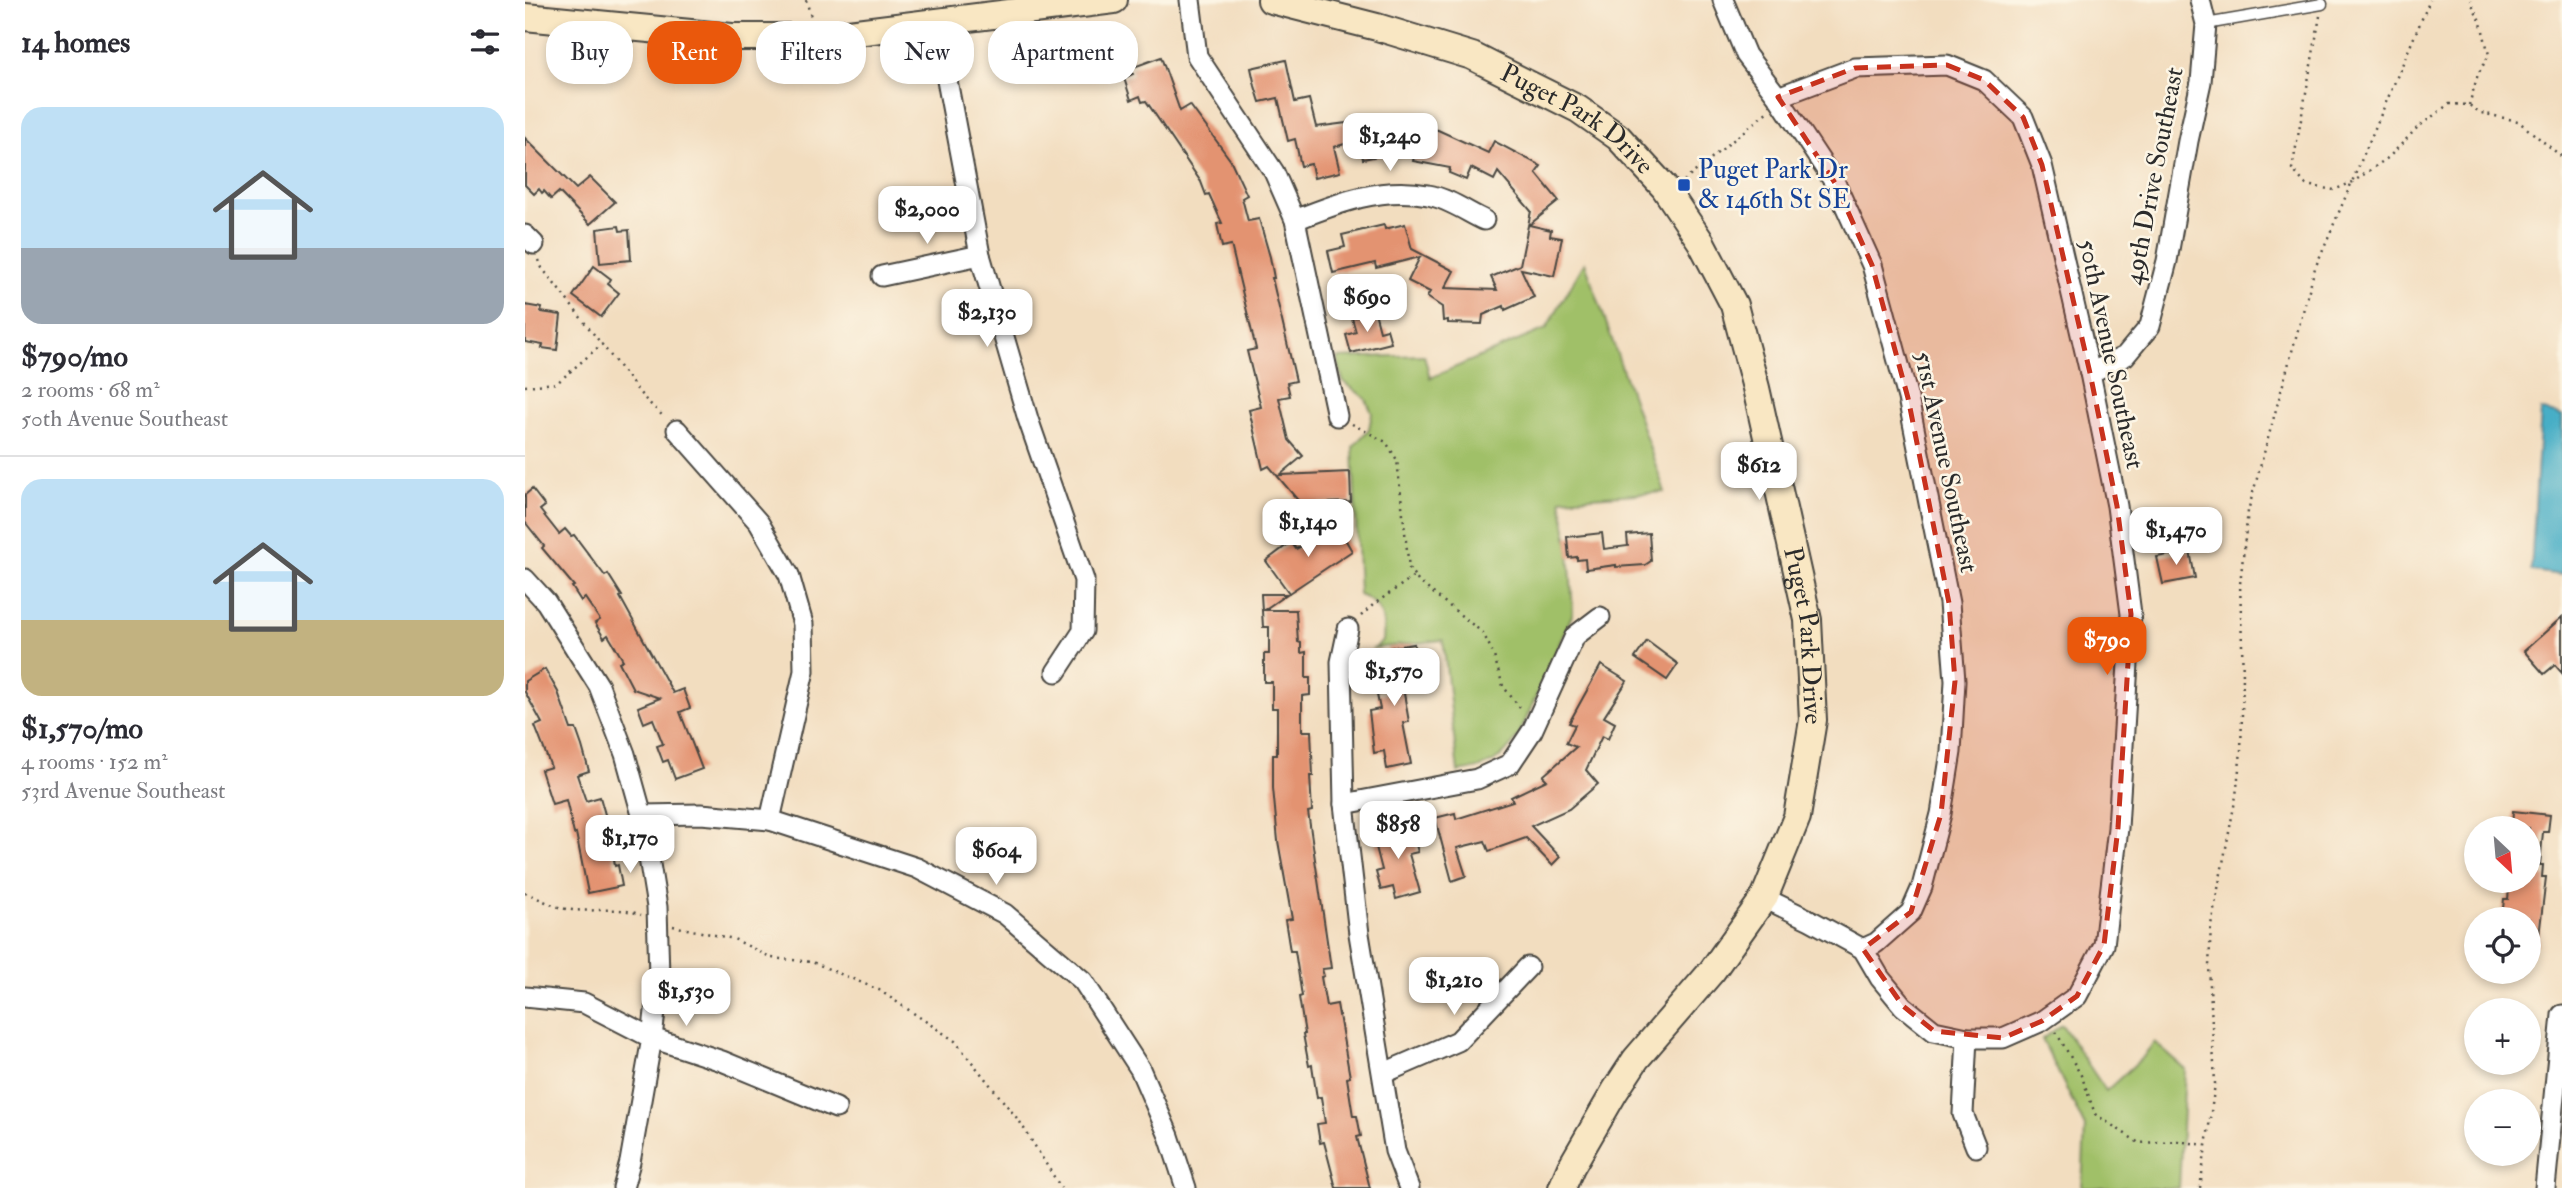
<!DOCTYPE html>
<html lang="en">
<head>
<meta charset="utf-8">
<style>
	:root { --surface:#fff; --page:#f7f7f7; --text:#2b2b33; --muted:#7c7c81; --line:#e1e1e2; --accent:#ea580c }
	body { margin:0; font-family:"IM FELL Double Pica",serif; background:var(--page); color:var(--text); height:100vh; display:flex; flex-direction:column; font-size:26px; white-space:nowrap }
	* { box-sizing:border-box; margin:0 }
	p { font-size:23px; color:var(--muted) }
	.icon { flex:none; width:38px; height:38px; fill:none; stroke:currentColor; stroke-width:2; stroke-linecap:round; stroke-linejoin:round }
	.map { position:relative; flex:1; overflow:hidden }
	.panel { display:flex; flex-direction:column; background:var(--surface); width:525px }
	.panel>* { flex:none }
	.guide { position:absolute; left:21px; top:21px; width:665px; height:63px; display:flex; gap:14px }
	.needle { width:46px; rotate:154deg }
	.fabs { position:absolute; left:1939px; top:816px; display:grid; gap:14px }
	.fabs a { display:grid; place-items:center; width:77px; height:77px; border-radius:50%; background:var(--surface); box-shadow:0 4px 10px #0003; font-size:35px }
	.price { position:absolute; translate:-50% -60px; padding:0 16px; border-radius:14px; background:#fff; color:#222; font-size:23px; line-height:46px; filter:drop-shadow(0 2px 4px #0008) }
	.price::after { content:''; position:absolute; left:50%; top:42px; width:21px; height:16px; margin-left:-10px; background:inherit; clip-path:polygon(0 0,100% 0,50% 100%) }
	.price.on { background:var(--accent); color:#fff }
	ul { padding:0; list-style:none }
	li { display:grid; align-content:center; gap:14px; height:371px; padding:0 21px }
	li+li { border-top:2px solid var(--line) }
	li span { display:grid; place-items:center; height:217px; border-radius:21px; color:#555 }
	li>.icon { margin-inline-start:auto }
	span .icon { width:126px; height:126px; fill:#fffc; stroke-width:1 }
	li b { font-size:30px }
	h2 { display:flex; justify-content:space-between; align-items:center; height:84px; padding:0 21px; font-size:30px }
	.pill { padding:0 24px; border-radius:28px; background:var(--surface); box-shadow:0 4px 10px #0003; font-size:24px; line-height:63px }
	.pill.on { background:var(--accent); color:#fff }
	main { display:flex; flex:1; min-height:0 }
	.map>svg:first-child { display:block }
	.green { fill:#a0c068; stroke:#66764a; stroke-width:2 }
	.water { fill:#47aec6; stroke:#396c78; stroke-width:2 }
	.building { fill:#e39371 }
	.lines { fill:none; stroke-linecap:round; stroke-linejoin:round }
	.lane-casing { stroke:#494641; stroke-width:13 }
	.street-casing { stroke:#494641; stroke-width:23 }
	.secondary-casing { stroke:#494641; stroke-width:30 }
	.path { stroke:#494641; stroke-width:2.5; stroke-dasharray:2 5; stroke-linecap:butt }
	.lane { stroke:#fff; stroke-width:10 }
	.street { stroke:#fff; stroke-width:19 }
	.secondary { stroke:#f9e7c3; stroke-width:26 }
	.marked { fill:#c8321e; fill-opacity:0.2; stroke:#c8321e; stroke-width:5; stroke-dasharray:14 9; stroke-linejoin:round }
	.transit-dot { fill:#1a4fb4; stroke:#fcf5e5; stroke-width:2.5 }
	.labels { text-anchor:middle; dominant-baseline:central; stroke-width:5; stroke-linejoin:round; paint-order:stroke }
	.street-label { font-size:26px; fill:#2b2b2b; stroke:#fcf5e5 }
	.transit-label { font-size:26px; fill:#164399; stroke:#fcf5e5; text-anchor:start }
</style>
</head>
<body>
<main>
<section class="panel">
<h2>14 homes<svg class="icon" aria-label="filters" viewBox="0 0 24 24"><path d="M4 7h16M4 17h16"/><circle cx="9" cy="7" r="2"/><circle cx="15" cy="17" r="2"/></svg></h2>
<ul>
<li><span style="background:linear-gradient(#bfe0f5 65%,#9aa5b1 0)"><svg class="icon" aria-label="home" viewBox="0 0 24 24"><path d="M3 11l9-7 9 7M6 9v11h12V9"/></svg></span><div><b>$790/mo</b><p>2 rooms · 68 m²</p><p>50th Avenue Southeast</p></div></li>
<li><span style="background:linear-gradient(#bfe0f5 65%,#c2b280 0)"><svg class="icon" aria-label="home" viewBox="0 0 24 24"><path d="M3 11l9-7 9 7M6 9v11h12V9"/></svg></span><div><b>$1,570/mo</b><p>4 rooms · 152 m²</p><p>53rd Avenue Southeast</p></div></li>
</ul>
</section>
<div class="map">
<svg width="2037" height="1188" viewBox="0 0 2037 1188">
	<rect width="100%" height="100%" fill="#fcf5e5"/>
	<filter id="ink" filterUnits="userSpaceOnUse"><feTurbulence type="fractalNoise" baseFrequency=".0143" numOctaves="2"/><feDisplacementMap in="SourceGraphic" scale="14" xChannelSelector="R" yChannelSelector="G"/><feConvolveMatrix kernelMatrix="1 2 1 2 8 2 1 2 1" color-interpolation-filters="sRGB"/></filter>
	<filter id="wash" filterUnits="userSpaceOnUse"><feTurbulence type="fractalNoise" baseFrequency=".00686" numOctaves="4" result="noise"/><feDisplacementMap in="SourceGraphic" scale="28" xChannelSelector="R" yChannelSelector="G"/><feGaussianBlur stdDeviation="1.57" result="paint"/><feColorMatrix in="noise" values="0 0 0 0 0 0 0 0 0 0 0 0 0 0 0 0 0 1.4 0 .05"/><feComposite in="paint" operator="in"/></filter>
	<g filter="url(#wash)">
		<rect width="100%" height="100%" fill="#f2ddbf"/>
		<g class="green">
			<path d="M1060,262L1140,492L1036,499L1044,549L1048,613L994,735C977,761 963,768 933,772L918,640L849,648L858,641C860,619 857,603 834,595L828,447L844,429L847,413L841,399L818,381L812,358L899,355L905,378L1021,329Z"/>
			<polygon points="1537,1025 1581,1091 1619,1056 1629,1042 1660,1069 1654,1188 1557,1188 1560,1127 1517,1039"/>
		</g>
		<polygon class="water" points="2016,410 2037,416 2037,575 2006,571"/>
		<g id="blocks">
			<g class="building">
				<polygon points="636,57 655,111 665,105 690,139 706,161 722,195 717,198 723,221 734,219 745,257 749,278 747,278 771,381 762,383 765,396 754,398 764,440 778,456 755,475 825,472 826,502 776,504 744,466 738,469 724,410 736,407 722,351 731,349 706,245 697,247 692,224 697,223 684,194 681,195 676,182 621,101 617,102 615,96 606,100 599,78 608,74 606,68"/>
				<polygon points="761,60 770,102 784,99 791,127 822,123 822,128 860,120 913,130 963,153 969,141 1016,166 1011,173 1034,201 1004,225 1026,230 1025,236 1037,238 1029,276 996,269 1009,297 980,310 979,306 958,315 957,324 923,323 923,320 918,321 917,307 902,297 905,292 883,281 895,257 851,268 850,263 808,273 803,251 820,247 817,235 859,225 860,229 880,224 887,249 929,271 920,288 972,290 966,277 995,265 1006,211 973,172 969,180 946,168 941,180 924,173 925,168 888,161 890,152 855,144 858,155 838,159 834,140 809,147 815,172 789,178 786,164 776,166 770,139 763,141 753,98 735,102 730,86 726,68"/>
				<polygon points="0,138 51,189 65,177 90,202 65,224 34,192 26,199 19,191 17,193 14,189 9,194 0,185"/>
				<polygon points="94,226 95,231 104,230 106,260 75,263 72,229"/>
				<polygon points="69,266 86,279 83,284 94,293 76,317 48,296"/>
				<polygon points="0,305 17,308 16,312 36,315 32,350 17,348 18,345 0,342"/>
				<polygon points="850,312 855,331 862,329 866,343 826,353 821,335 831,332 827,318"/>
				<polygon points="7,489 20,506 15,510 34,534 40,529 46,536 49,535 80,576 83,574 97,596 95,597 148,693 158,689 165,708 155,712 177,769 150,779 143,760 138,762 132,746 138,744 128,719 119,723 113,707 135,698 108,689 94,662 98,660 83,635 79,638 70,623 75,620 60,598 56,601 47,587 49,586 17,548 19,546 0,522 0,495"/>
				<polygon points="813,527 827,551 764,593 741,561 766,542 771,549"/>
				<polygon points="1077,533 1079,549 1103,546 1102,535 1124,533 1126,561 1120,565 1091,567 1091,565 1061,569 1060,559 1052,560 1052,557 1044,558 1042,537"/>
				<polygon points="1665,551 1670,578 1638,584 1632,557"/>
				<polygon points="736,594 762,594 739,610 771,610 773,642 776,643 776,653 781,652 781,678 785,678 785,695 777,696 777,731 786,731 788,776 785,776 787,811 783,812 806,968 797,969 799,976 796,977 801,1006 812,1004 825,1077 822,1078 828,1116 832,1116 836,1136 832,1137 845,1188 811,1188 799,1142 795,1143 792,1124 800,1123 796,1097 792,1098 787,1065 784,1066 778,1034 780,1034 774,997 777,996 770,951 765,951 760,920 767,919 753,841 748,788 748,755 752,755 752,708 747,708 747,682 739,682 739,654 744,654 744,627 738,627"/>
				<polygon points="2037,617 2037,673 2030,665 2019,674 1999,651"/>
				<polygon points="1122,641 1153,664 1142,680 1110,658"/>
				<polygon points="889,644 894,680 877,682 884,722 878,723 886,764 862,769 859,751 849,753 844,711 855,709 852,695 862,693 859,667 866,664 863,648"/>
				<polygon points="1076,665 1102,681 1079,717 1090,723 1083,739 1077,736 1061,770 1073,784 1044,809 1006,826 1035,857 1027,865 1001,838 964,851 960,841 932,848 941,876 927,881 910,818 930,813 931,819 988,801 986,797 1022,780 1018,776 1051,747 1041,743 1050,725 1044,723"/>
				<polygon points="20,669 33,692 46,729 51,729 57,746 64,771 52,775 61,801 75,797 85,832 90,866 93,865 97,886 63,893 51,833 49,834 41,800 27,804 16,770 26,767 10,726 17,723 0,692 0,681"/>
				<polygon points="1988,811 2025,815 2023,832 2018,832 2015,865 2018,865 2017,877 2021,877 2013,945 2004,944 2004,919 1977,919 1979,899 1983,899 1985,880 2004,880 2004,828 1987,828"/>
				<polygon points="885,822 893,852 884,854 895,892 871,899 868,887 856,890 851,872 857,870 850,843 861,840 858,829"/>
			</g>
		</g>
	</g>
	<g filter="url(#ink)">
		<use href="#blocks" fill-opacity="0" stroke="#494641" stroke-width="2"/>
		<g class="lines">
			<defs>
				<polyline id="lane" points="1681,24 1797,4"/>
				<g id="street">
					<polyline points="665,0 672,56 749,172 770,220 812,416"/>
					<polyline points="1198,0 1221,55 1253,97 1310,183 1347,265 1383,398 1424,603 1430,681 1426,752 1416,814 1397,887 1386,912 1351,943 1338,949"/>
					<polyline points="411,22 455,255 503,419 559,580 558,631 531,672"/>
					<polyline points="1253,97 1330,68 1422,65 1459,80 1498,117 1517,165 1565,373 1592,506 1606,614 1593,828 1579,945 1552,996 1517,1021 1478,1038 1442,1038 1438,1114 1451,1147"/>
					<path d="M770,220C813,203 855,186 903,195C922,198 942,212 959,220"/>
					<polyline points="0,235 9,244"/>
					<polyline points="357,276 455,255"/>
					<polyline points="1565,373 1600,356 1625,326 1642,261 1663,141 1676,82 1681,24 1675,0"/>
					<polyline points="152,430 234,523 264,575 278,624 279,671 245,820"/>
					<polyline points="0,579 21,602 74,686 100,754 117,815 132,907 134,976 127,1038 105,1162 98,1188"/>
					<polyline points="823,629 816,662 819,804 834,934 870,1151 884,1188"/>
					<polyline points="819,804 952,779 985,764 1007,731 1050,636 1075,617"/>
					<polyline points="117,815 176,814 245,820 392,868 480,914 558,981 615,1069 644,1136 661,1188"/>
					<polyline points="1239,898 1285,920 1338,949 1355,978 1378,1006 1409,1031 1442,1038"/>
					<polyline points="0,997 59,1003 127,1038 197,1061 311,1108"/>
					<polyline points="859,1073 933,1041 1003,967"/>
					<polyline points="2020,1188 2037,1015"/>
				</g>
				<g id="secondary">
					<path id="s1" d="M746,0L852,27L947,56L1053,109L1093,137L1139,187L1176,242L1209,305L1231,388L1283,620L1288,720L1272,817L1239,898L1187,971L1111,1059L1090,1091L1046,1167L1037,1188"/>
					<polyline points="0,17 207,37 291,37 589,0"/>
				</g>
			</defs>
			<use href="#lane" class="lane-casing"/>
			<use href="#street" class="street-casing"/>
			<use href="#secondary" class="secondary-casing"/>
			<g class="path">
				<polyline points="281,0 286,17"/>
				<polyline points="1795,16 1767,169 1781,185 1809,190 1828,182 1864,157 1892,128 1924,104 1944,105 1956,113 1993,121 2037,157"/>
				<polyline points="1944,105 1953,74 1964,55 1956,23 1945,0"/>
				<polyline points="1159,181 1243,111"/>
				<polyline points="14,260 17,268 118,397 140,418"/>
				<polyline points="0,386 32,383 77,344"/>
				<polyline points="827,424 861,442 872,460 884,568 893,581 958,633 968,653 978,686 998,712"/>
				<polyline points="836,616 848,605 889,576"/>
				<path d="M0,893C12,897 25,905 37,908C63,915 91,904 116,915"/>
				<polyline points="148,926 209,939 247,958 287,962 354,990 430,1041 495,1122 536,1188"/>
				<polyline points="1531,1032 1557,1077 1570,1114 1614,1143 1653,1141 1680,1145"/>
				<polyline points="1675,1188 1690,1084 1684,966 1686,925 1711,796 1716,751 1718,676 1715,584 1723,511 1790,268 1905,0"/>
			</g>
			<use href="#lane" class="lane"/>
			<use href="#street" class="street"/>
			<use href="#secondary" class="secondary"/>
		</g>
	</g>
	<path class="marked" d="M1422,65L1459,80L1498,117L1517,165L1565,373L1592,506L1606,614L1593,828L1579,945L1552,996L1517,1021L1478,1038L1409,1031L1378,1006L1338,949L1386,912L1416,814L1430,681L1424,603L1383,398L1347,265L1310,183L1253,97L1330,68Z"/>
	<rect class="transit-dot" x="1152" y="178" width="14" height="14" rx="3.5"/>
	<g class="labels">
		<g class="street-label">
			<text stroke="none"><textPath href="#s1" startOffset="332">Puget Park Drive</textPath></text>
			<text transform="translate(1629 176) rotate(-79)">49th Drive Southeast</text>
			<text transform="translate(1586 354) rotate(78)">50th Avenue Southeast</text>
			<text transform="translate(1421 462) rotate(78)">51st Avenue Southeast</text>
			<text stroke="none"><textPath href="#s1" startOffset="920">Puget Park Drive</textPath></text>
		</g>
		<g class="transit-label">
			<text x="1173" y="170">Puget Park Dr<tspan x="1173" dy="30">&amp; 146th St SE</tspan></text>
		</g>
	</g>
</svg>
<div class="fabs">
<a><svg class="needle" viewBox="-14 -14 28 28"><path d="M0-13l5 13h-10z" fill="#e53935"/><path d="M0 13l5-13h-10z" fill="#7c7c81"/></svg></a>
<a><svg class="icon" aria-label="locate" viewBox="0 0 24 24"><circle cx="12" cy="12" r="6"/><path d="M12 2v4M12 18v4M2 12h4M18 12h4"/></svg></a>
<a>+</a>
<a>−</a>
</div>
<b class="price" style="left:865px;top:173px">$1,240</b>
<b class="price" style="left:402px;top:246px">$2,000</b>
<b class="price" style="left:842px;top:334px">$690</b>
<b class="price" style="left:462px;top:349px">$2,130</b>
<b class="price" style="left:1234px;top:502px">$612</b>
<b class="price" style="left:783px;top:559px">$1,140</b>
<b class="price" style="left:1651px;top:567px">$1,470</b>
<b class="price on" style="left:1582px;top:677px">$790</b>
<b class="price" style="left:869px;top:708px">$1,570</b>
<b class="price" style="left:873px;top:861px">$858</b>
<b class="price" style="left:105px;top:875px">$1,170</b>
<b class="price" style="left:471px;top:887px">$604</b>
<b class="price" style="left:929px;top:1017px">$1,210</b>
<b class="price" style="left:161px;top:1028px">$1,530</b>
<div class="guide">
<a class="pill">Buy</a>
<a class="pill on">Rent</a>
<a class="pill">Filters</a>
<a class="pill">New</a>
<a class="pill">Apartment</a>
</div>
</div>
</main>
</body>
</html>
